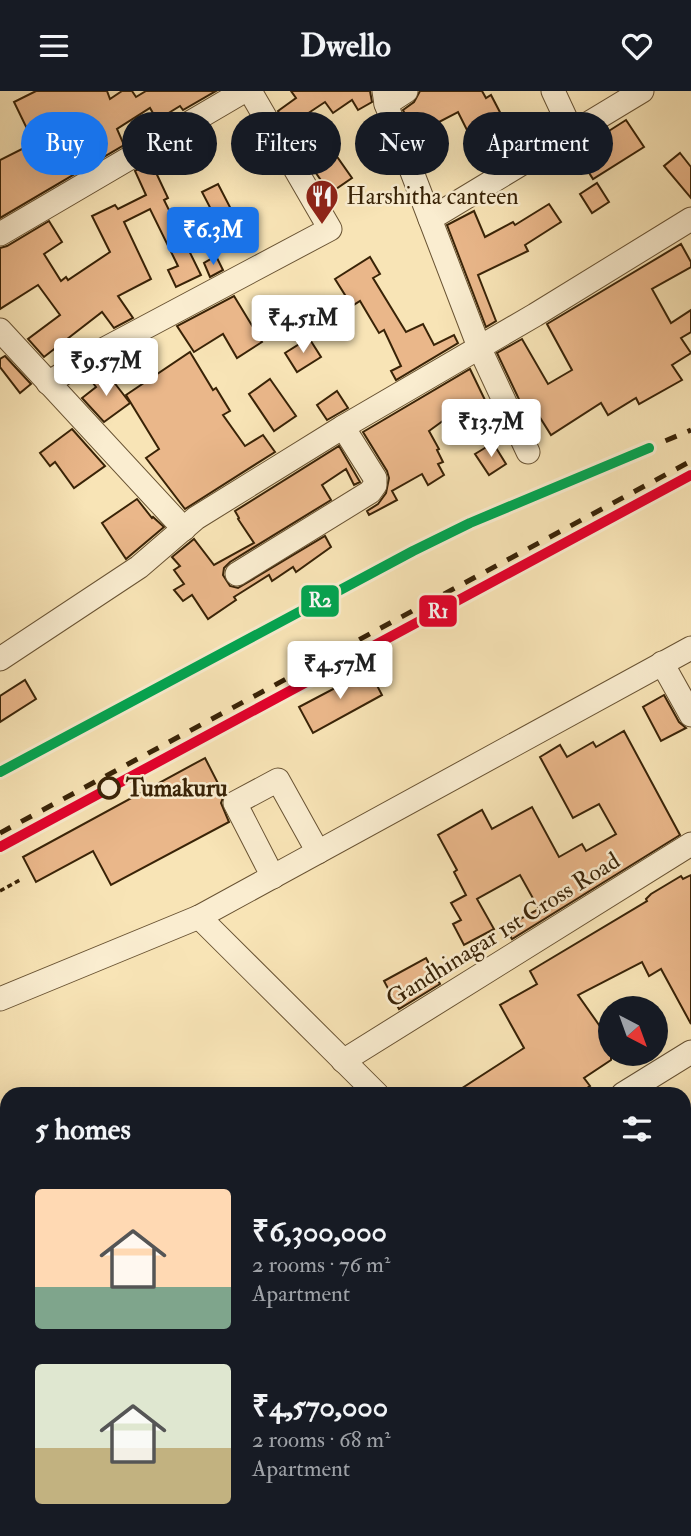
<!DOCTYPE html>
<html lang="en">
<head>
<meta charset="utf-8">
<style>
	:root { --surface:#171b24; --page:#242831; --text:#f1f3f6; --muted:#9ea1a6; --accent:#1a73e8 }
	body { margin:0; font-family:"IM FELL Double Pica",serif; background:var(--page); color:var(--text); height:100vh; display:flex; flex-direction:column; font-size:26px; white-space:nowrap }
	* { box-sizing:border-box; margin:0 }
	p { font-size:23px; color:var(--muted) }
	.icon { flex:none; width:38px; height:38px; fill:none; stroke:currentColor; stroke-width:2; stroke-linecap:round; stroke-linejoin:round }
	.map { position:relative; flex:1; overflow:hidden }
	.side { position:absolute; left:0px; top:996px; width:691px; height:450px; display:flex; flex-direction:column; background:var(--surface); border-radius:21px 21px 0 0; box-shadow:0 7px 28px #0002 }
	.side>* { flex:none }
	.banner { position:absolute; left:21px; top:21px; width:649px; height:63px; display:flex; gap:14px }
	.needle { width:46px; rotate:139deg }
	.buttons { position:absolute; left:598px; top:905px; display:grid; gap:14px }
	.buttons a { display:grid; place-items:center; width:70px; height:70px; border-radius:50%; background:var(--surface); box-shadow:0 7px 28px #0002; font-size:35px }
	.price { position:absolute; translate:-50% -60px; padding:0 16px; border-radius:7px; background:#fff; color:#222; font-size:23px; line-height:46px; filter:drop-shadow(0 2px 4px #0008) }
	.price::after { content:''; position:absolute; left:50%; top:42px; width:21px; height:16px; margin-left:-10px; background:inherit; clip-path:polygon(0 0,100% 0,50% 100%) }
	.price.current { background:var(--accent); color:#fff }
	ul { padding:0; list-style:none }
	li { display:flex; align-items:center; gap:21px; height:175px; padding:0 35px }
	li span { display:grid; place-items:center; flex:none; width:196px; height:140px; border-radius:7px; color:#555 }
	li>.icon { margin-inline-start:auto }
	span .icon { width:84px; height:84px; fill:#fffc; stroke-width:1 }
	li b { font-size:30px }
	h2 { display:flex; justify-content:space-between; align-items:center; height:84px; padding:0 35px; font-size:30px }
	.chip { padding:0 24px; border-radius:32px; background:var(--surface); box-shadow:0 7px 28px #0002; font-size:24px; line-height:63px }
	.chip.current { background:var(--accent); color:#fff }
	header { display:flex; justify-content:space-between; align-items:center; height:91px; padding:0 35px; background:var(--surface); font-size:32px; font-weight:700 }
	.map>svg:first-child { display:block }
	.building { fill:#eab78a; stroke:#392307; stroke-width:2 }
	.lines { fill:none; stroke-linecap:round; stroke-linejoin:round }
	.minor-casing { stroke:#695333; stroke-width:25 }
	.path { stroke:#392307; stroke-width:3.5; stroke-dasharray:5 3.5; stroke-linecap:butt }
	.minor { stroke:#faedd0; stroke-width:23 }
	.rail { stroke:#392307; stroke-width:5; stroke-dasharray:12 12; stroke-linecap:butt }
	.rail-1-casing { stroke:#faedd0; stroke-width:16 }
	.rail-2-casing { stroke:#faedd0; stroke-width:16 }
	.rail-1 { stroke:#e4002b; stroke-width:10 }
	.rail-2 { stroke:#00a651; stroke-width:10 }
	.stop-dot { fill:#faedd0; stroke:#392307; stroke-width:3.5 }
	.labels { text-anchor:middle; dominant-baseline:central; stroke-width:5; stroke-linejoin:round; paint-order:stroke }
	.poi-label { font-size:24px; fill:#392307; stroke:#faedd0; text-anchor:start }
	.stop-label { font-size:24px; font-weight:bold; fill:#392307; stroke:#faedd0; text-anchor:start }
	.street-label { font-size:24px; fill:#392307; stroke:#faedd0 }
	.line-badge { stroke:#faedd0; stroke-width:2.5 }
	.badge-label { font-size:19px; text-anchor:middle; font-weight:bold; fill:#fff }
</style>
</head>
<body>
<header><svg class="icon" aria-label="menu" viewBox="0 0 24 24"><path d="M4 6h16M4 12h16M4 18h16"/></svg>Dwello<svg class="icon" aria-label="heart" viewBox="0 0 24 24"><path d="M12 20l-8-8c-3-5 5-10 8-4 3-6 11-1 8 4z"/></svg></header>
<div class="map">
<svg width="691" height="1445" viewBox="0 0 691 1445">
	<rect width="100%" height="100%" fill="#f8e4b6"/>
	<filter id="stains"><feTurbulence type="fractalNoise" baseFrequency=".00286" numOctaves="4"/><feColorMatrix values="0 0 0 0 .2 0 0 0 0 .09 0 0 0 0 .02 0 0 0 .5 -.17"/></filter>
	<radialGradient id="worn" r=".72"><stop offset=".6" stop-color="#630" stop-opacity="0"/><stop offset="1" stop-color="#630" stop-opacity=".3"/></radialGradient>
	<g class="building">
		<polygon points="36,0 107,0 110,8 122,0 132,0 136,6 146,0 216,0 183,19 180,15 157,29 150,17 117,38 124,54 0,127 0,69 34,52 14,11"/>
		<polygon points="291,0 370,0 372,11 358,19 352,9 333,22 325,11 298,29 326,65 333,60 352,87 330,102 311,75 314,73 296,51 278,20 296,7"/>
		<polygon points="420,0 482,0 486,7 491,4 517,54 483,71 458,21 414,44 403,19 414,11"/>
		<polygon points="626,29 644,56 593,88 576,61"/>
		<polygon points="680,62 691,76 691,107 664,75"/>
		<polygon points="151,71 168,107 164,109 201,184 176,196 168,179 178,175 150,118 124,131 151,188 118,205 133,227 114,237 102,221 44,266 28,248 60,224 38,194 0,218 0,157 7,155 49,130 62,151 44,163 61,190 66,186 68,189 110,161 92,125 115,114 118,118 146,104 135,80"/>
		<polygon points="597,92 609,111 592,122 580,103"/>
		<polygon points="218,93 233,122 217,130 202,101"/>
		<polygon points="549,113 561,131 525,154 528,160 478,184 496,230 486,236 447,134 474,120 485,146 513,131 515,134"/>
		<polygon points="681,153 691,171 691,176 652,198 671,232 691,219 691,241 681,247 691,262 672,274 682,289 639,313 636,307 608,324 601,312 551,344 534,317 525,321 497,262 522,248 548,293 572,279 547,233"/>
		<polygon points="216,165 223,179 210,186 204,172"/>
		<polygon points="370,166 380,183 373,187 406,241 423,233 434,254 454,244 458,252 396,289 391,280 401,275 384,239 379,242 360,210 352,215 335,188"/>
		<polygon points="234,205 262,251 237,267 223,243 194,261 177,235"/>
		<polygon points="309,247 321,266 297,281 285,262"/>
		<polygon points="190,261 213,299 216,297 230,320 223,324 245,355 263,344 275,361 185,418 146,367 159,358 126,304"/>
		<polygon points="5,265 31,293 20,302 0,276 0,268"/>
		<polygon points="470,278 499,338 486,346 468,316 444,329 429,340 439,358 437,359 443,371 438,373 444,384 428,394 422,383 392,400 397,409 369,424 367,420 378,413 386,402 389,387 387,380 363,341"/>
		<polygon points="106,281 130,312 104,331 82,307 96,296 93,292"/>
		<polygon points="270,288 296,325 274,340 249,303"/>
		<polygon points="337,300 348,317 327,329 317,314"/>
		<polygon points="72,338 105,375 74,397 55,371 50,375 40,362"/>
		<polygon points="493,352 506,373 489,384 475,363"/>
		<polygon points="339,355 360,391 354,394 346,378 322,394 331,409 230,471 224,477 223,484 230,495 238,497 325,445 331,456 296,481 293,476 272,490 269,484 234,506 236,509 208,528 192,504 183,510 174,499 184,493 174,479 180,475 172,466 194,448 214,474 254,452 238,428 239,427 235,420"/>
		<polygon points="137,408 152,427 153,426 164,436 126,468 102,432"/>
		<polygon points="369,579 382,604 313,642 299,616"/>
		<polygon points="25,589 36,608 0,631 0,605"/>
		<polygon points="664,604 679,631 686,637 661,650 643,616"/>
		<polygon points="624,640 680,744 512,848 505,836 539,818 520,784 477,808 494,838 464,854 453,833 461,829 451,812 466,804 454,781 457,779 438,744 482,719 492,738 532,716 559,766 582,753 586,760 616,743 599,713 573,727 540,666 560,654 567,666 593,651 596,656"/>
		<polygon points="205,667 224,704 221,712 229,731 111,794 93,760 36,791 23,766"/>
		<polygon points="691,784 691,933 661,878 649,885 642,871 578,904 611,951 611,969 584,987 590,995 578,1003 453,1003 524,957 500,914 537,893 530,880 647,810 646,808 651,803 681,785 683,788"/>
		<polygon points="426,867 440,893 399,918 384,890"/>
	</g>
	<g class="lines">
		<defs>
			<g id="minor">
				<polyline points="384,0 386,13 479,256 528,361"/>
				<polyline points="553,0 573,43"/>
				<polyline points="386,13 406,0"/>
				<polyline points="430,128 642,0"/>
				<polyline points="0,143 244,0"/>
				<polyline points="0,239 184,438"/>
				<polyline points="48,292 97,262 330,138 250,0"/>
				<polyline points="237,483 370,401 375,394 375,387 343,336"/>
				<polyline points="0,568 139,476 196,427 343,336 535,224 691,128"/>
				<polyline points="662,572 691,624"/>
				<polyline points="273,786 235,712 278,689 318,761"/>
				<polyline points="199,826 377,1003"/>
				<polyline points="0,908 199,826 691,557"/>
				<polyline points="343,970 691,753"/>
				<polyline points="623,1003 691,961"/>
				<polyline points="684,1416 691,1427"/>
				<polyline points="284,1438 288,1445"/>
				<polyline points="64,1445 73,1438"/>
			</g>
		</defs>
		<use href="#minor" class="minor-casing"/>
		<polyline class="path" points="0,800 20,789"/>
		<use href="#minor" class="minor"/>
		<g class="rail">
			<polyline points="0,681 413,460 470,432 691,339"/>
			<polyline points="0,742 691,370"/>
			<polyline points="0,756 691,384"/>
		</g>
		<defs>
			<polyline id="rail-1" points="0,756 691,384"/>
			<polyline id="rail-2" points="0,681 413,460 470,432 649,357"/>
		</defs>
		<use href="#rail-1" class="rail-1-casing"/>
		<use href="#rail-2" class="rail-2-casing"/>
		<use href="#rail-1" class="rail-1"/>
		<use href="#rail-2" class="rail-2"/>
	</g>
	<defs>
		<symbol id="restaurant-pin" viewBox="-11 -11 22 30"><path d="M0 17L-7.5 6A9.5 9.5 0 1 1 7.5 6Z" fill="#8f2418" stroke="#faedd0"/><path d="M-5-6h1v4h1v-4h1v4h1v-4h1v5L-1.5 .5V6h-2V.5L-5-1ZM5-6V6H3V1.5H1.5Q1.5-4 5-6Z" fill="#fff"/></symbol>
	</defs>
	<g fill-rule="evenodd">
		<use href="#restaurant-pin" x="303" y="86" width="38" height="52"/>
	</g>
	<circle class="stop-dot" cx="109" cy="697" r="10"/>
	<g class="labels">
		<g class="poi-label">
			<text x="346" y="105">Harshitha canteen</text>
		</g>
		<g class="stop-label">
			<text x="126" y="697">Tumakuru</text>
		</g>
		<g class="street-label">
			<text transform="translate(503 839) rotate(-32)">Gandhinagar 1st Cross Road</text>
		</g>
	</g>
	<g class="line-badge">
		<rect x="300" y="493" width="40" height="34" rx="7" fill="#00a651"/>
		<rect x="418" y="503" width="40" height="34" rx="7" fill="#e4002b"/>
	</g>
	<g class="badge-label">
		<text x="320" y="516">R2</text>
		<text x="438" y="527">R1</text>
	</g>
	<rect width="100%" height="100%" filter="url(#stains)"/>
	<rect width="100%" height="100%" fill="url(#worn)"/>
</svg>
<div class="buttons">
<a><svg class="needle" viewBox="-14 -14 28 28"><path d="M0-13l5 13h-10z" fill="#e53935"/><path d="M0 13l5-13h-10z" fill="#9ea1a6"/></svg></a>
</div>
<b class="price current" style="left:213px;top:176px">₹6.3M</b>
<b class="price" style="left:303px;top:264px">₹4.51M</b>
<b class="price" style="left:106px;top:307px">₹9.57M</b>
<b class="price" style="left:491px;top:368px">₹13.7M</b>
<b class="price" style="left:340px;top:610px">₹4.57M</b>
<div class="banner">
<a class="chip current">Buy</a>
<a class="chip">Rent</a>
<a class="chip">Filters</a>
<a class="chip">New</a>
<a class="chip">Apartment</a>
</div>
<section class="side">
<h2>5 homes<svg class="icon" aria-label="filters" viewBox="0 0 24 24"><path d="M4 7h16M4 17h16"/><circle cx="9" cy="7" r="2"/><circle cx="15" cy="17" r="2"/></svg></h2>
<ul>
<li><span style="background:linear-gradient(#ffd9b3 70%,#7fa58c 0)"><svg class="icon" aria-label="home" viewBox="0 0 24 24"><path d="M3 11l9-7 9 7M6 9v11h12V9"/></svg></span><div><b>₹6,300,000</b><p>2 rooms · 76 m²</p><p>Apartment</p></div></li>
<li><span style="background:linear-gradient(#dfe7d0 60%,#c2b280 0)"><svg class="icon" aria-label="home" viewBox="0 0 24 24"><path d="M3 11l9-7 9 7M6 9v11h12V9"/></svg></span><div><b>₹4,570,000</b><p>2 rooms · 68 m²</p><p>Apartment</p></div></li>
</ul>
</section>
</div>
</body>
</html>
